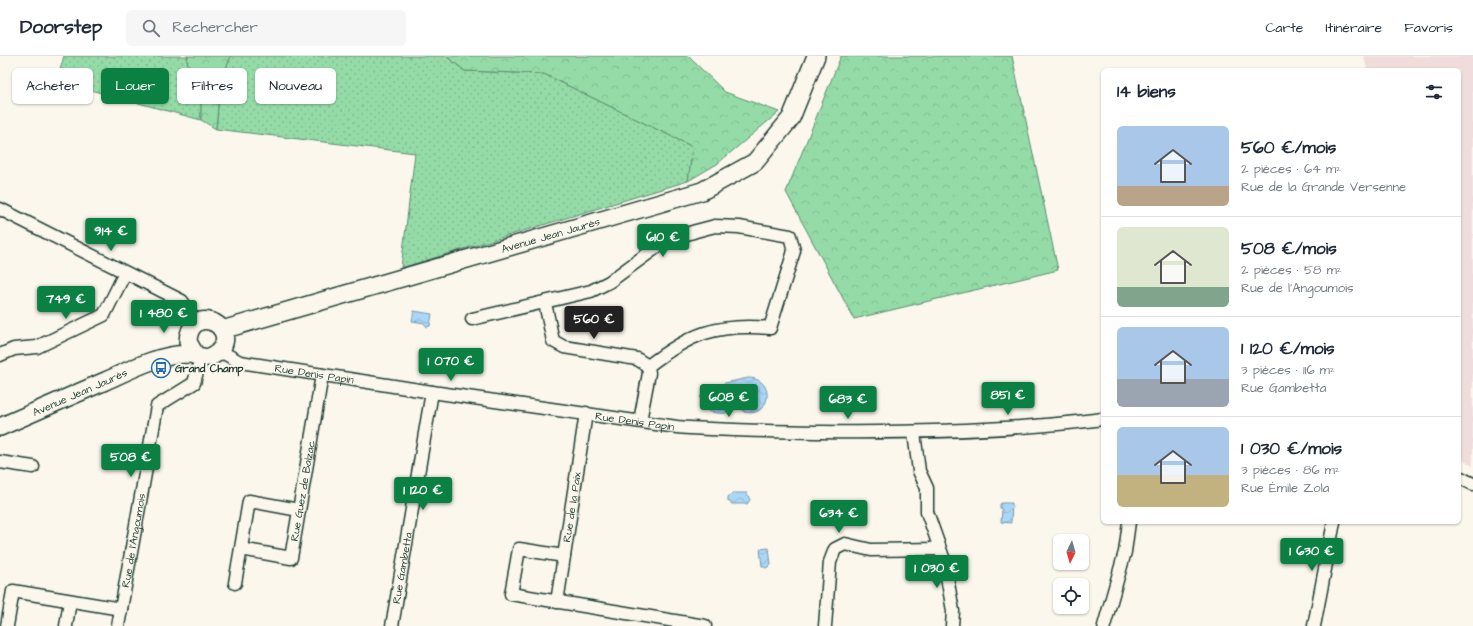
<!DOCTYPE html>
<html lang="fr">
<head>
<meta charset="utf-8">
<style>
	:root { --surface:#fff; --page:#f6f6f7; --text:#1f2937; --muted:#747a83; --line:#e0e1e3; --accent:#0b8043 }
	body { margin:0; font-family:"Architects Daughter",sans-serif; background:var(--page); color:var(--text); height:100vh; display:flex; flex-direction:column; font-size:15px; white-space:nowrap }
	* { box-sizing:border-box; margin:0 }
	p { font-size:13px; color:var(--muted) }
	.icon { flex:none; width:22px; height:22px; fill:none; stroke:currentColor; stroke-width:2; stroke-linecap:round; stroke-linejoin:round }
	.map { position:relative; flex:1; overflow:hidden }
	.details { position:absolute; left:1101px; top:12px; width:360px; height:456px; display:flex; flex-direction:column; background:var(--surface); border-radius:6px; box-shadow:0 1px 3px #0004 }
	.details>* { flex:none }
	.hud { position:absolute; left:12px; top:12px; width:380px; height:36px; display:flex; gap:8px }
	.needle { width:26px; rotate:185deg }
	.tools { position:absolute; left:1053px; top:478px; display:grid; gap:8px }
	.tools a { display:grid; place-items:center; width:36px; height:36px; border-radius:6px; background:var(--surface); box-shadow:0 1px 3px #0004; font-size:20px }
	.price { position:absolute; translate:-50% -34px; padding:0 9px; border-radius:4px; background:var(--accent); color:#fff; font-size:13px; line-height:26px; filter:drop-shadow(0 1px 2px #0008) }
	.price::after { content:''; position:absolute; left:50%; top:24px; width:12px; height:9px; margin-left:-6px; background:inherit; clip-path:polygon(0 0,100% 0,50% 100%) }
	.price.active { background:#222; color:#fff }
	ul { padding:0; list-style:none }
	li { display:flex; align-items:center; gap:12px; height:100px; padding:0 16px }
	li+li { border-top:1px solid var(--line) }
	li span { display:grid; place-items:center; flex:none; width:112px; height:80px; border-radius:6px; color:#555 }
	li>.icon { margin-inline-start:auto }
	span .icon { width:48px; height:48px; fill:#fffc; stroke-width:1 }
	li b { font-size:17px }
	h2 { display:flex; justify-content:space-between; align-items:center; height:48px; padding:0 16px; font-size:17px }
	.tag { padding:0 14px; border-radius:6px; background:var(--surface); box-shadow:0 1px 3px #0004; font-size:14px; line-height:36px }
	.tag.active { background:var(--accent); color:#fff }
	header { display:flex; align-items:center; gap:24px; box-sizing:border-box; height:56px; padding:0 20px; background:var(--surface); border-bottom:1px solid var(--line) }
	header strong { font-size:19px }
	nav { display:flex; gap:22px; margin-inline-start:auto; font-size:14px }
	.search { width:280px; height:36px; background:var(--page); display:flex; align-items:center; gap:10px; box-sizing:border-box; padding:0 14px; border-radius:6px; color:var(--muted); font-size:15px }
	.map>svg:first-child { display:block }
	.built { fill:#f0dddb }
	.grass { fill:url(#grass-dots); stroke:#5a8c6e }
	.forest { fill:url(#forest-crowns); stroke:#5a8c6e }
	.water { fill:url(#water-waves); stroke:#7499a9 }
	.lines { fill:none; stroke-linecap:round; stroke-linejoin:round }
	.minor-casing { stroke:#1f3d34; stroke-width:15 }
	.secondary-casing { stroke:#1f3d34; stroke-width:20 }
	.minor { stroke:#fbf7ec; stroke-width:12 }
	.secondary { stroke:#fbf7ec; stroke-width:17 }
	.labels { text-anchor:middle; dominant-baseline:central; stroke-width:4; stroke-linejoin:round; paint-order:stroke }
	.street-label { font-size:11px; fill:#1f3d34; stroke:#fbf7ec }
	.poi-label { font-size:11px; font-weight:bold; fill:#1f3d34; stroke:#fbf7ec; text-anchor:start }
</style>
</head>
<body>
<header>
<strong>Doorstep</strong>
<div class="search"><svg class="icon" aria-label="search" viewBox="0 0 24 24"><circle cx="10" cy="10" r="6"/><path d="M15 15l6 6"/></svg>Rechercher</div>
<nav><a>Carte</a><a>Itinéraire</a><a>Favoris</a></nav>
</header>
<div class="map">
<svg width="1473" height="570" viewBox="0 0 1473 570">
	<defs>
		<pattern id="grass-dots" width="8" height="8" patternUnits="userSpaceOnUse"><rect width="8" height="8" fill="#95dba7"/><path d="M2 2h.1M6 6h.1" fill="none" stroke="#80bd90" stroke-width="1.8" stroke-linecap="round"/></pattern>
		<pattern id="forest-crowns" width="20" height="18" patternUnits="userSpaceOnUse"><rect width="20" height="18" fill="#95dba7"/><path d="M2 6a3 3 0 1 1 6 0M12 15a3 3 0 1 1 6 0" fill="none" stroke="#80bd90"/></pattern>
		<pattern id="water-waves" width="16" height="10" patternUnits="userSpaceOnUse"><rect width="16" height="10" fill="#acd6f7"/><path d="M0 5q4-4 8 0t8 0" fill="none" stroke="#94b9d4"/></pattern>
	</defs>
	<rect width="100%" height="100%" fill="#fbf7ec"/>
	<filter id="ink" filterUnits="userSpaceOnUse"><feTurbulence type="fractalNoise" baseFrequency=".025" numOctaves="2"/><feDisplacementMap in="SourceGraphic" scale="8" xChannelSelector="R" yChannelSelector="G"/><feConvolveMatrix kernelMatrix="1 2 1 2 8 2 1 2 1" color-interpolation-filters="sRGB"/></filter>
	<g filter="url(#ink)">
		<polygon class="built" points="1364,0 1473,0 1473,410 1459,402 1459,14 1367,14"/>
		<g class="grass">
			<polygon points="64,0 188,0 187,5 201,40 201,64 57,25"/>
			<polygon points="231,0 446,0 465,15 544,18 693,91 688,125 401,212 415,97 216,73 220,27"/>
		</g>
		<g class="forest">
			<polygon points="188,0 231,0 220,27 216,73 201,64 201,40 187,5"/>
			<polygon points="446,0 688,0 725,36 779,56 717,108 688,125 693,91 544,18 465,15"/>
			<polygon points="841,0 1012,0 1058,214 854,263 786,136"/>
		</g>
		<g class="water">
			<polygon points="414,255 432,258 430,270 427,271 424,267 412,265"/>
			<path d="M748,322C777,322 771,363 744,356L742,353L744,336H742C736,356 729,361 708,355L700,341L703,339L725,327Z"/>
			<polygon points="732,437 747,437 750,444 747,448 732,448 728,445 728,441"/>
			<polygon points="1002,447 1012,447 1011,467 1001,466 1002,453 1000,452 1000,448"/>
			<polygon points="769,492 771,509 766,512 762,510 760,493"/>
		</g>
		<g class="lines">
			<defs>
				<g id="minor">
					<polyline points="0,153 182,245 196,267"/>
					<polyline points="545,247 553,285 564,291 637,303 648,310"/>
					<path d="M472,263L591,235L609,226L665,185L696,175L715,170L739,171L790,180L794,195L770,272C716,267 690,278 648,310L649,317L640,365"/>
					<path id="s1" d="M220,295L240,306L432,336L677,371C725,375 773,375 822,376C916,377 1010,375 1103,363"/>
					<polyline points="0,299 14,293 37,291 104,259 125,217"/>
					<polyline points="914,377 919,415 927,432 927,456 944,504 953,555 952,570"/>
					<polyline points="0,406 33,411"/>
					<polyline points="1459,421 1473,428"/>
					<path id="s2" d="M241,493L291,502L322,319"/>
					<polyline points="564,500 519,493 511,538 705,570"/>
					<polyline points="235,527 249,445 299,454"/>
					<path id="s3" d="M557,546L586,357"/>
					<polyline points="7,570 13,535 121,553"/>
					<polyline points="66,570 70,545"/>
					<path id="s4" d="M118,570L157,350L194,327L201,301"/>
					<path id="s5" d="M392,570L432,336"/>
					<polyline points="825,570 830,506 835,493 845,488 871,494 939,493"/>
					<polyline points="1104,570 1125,496 1129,466"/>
					<polyline points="1314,570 1334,466"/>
				</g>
				<g id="secondary">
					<path id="s6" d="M222,274L702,135L755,106L791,62L816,0"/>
					<path id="s7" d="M0,371C34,356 69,341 103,326C130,314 157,299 187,298C195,298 202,303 210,301C215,299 219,296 222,292C236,266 189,249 188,286L195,298"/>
				</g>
			</defs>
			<use href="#minor" class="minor-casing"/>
			<use href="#secondary" class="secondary-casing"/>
			<use href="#minor" class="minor"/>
			<use href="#secondary" class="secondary"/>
		</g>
	</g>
	<defs>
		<symbol id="bus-ring" viewBox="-11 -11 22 22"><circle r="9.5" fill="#fbf7ec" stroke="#1f6fb2" stroke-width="1.5"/><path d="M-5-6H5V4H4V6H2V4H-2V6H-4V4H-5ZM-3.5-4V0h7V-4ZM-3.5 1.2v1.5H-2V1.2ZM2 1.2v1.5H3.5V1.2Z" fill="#1f6fb2"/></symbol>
	</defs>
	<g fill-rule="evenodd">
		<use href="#bus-ring" x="150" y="301" width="22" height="22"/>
	</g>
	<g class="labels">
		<g class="street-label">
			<text stroke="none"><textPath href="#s6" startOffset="342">Avenue Jean Jaurès</textPath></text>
			<text stroke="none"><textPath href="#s1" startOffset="98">Rue Denis Papin</textPath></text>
			<text stroke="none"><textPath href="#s7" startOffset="87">Avenue Jean Jaurès</textPath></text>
			<text stroke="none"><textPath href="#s1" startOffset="422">Rue Denis Papin</textPath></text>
			<text stroke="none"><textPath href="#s2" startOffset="119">Rue Guez de Balzac</textPath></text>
			<text stroke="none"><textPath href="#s3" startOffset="96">Rue de la Paix</textPath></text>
			<text stroke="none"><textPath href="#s4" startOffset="87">Rue de l'Angoumois</textPath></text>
			<text stroke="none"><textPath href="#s5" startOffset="59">Rue Gambetta</textPath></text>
		</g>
		<g class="poi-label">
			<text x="175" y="312">Grand Champ</text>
		</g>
	</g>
</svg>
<div class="tools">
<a><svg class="needle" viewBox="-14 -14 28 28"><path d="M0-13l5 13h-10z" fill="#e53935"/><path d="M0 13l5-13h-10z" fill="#747a83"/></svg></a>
<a><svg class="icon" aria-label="locate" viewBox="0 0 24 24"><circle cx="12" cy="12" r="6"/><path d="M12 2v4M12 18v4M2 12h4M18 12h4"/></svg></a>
</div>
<b class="price" style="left:111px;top:196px">914 €</b>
<b class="price" style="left:663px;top:202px">610 €</b>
<b class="price" style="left:66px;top:264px">749 €</b>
<b class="price" style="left:164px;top:278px">1 480 €</b>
<b class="price active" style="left:594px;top:284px">560 €</b>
<b class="price" style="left:451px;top:326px">1 070 €</b>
<b class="price" style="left:1008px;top:360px">851 €</b>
<b class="price" style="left:729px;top:362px">608 €</b>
<b class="price" style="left:848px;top:364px">683 €</b>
<b class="price" style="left:131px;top:422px">508 €</b>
<b class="price" style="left:423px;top:455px">1 120 €</b>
<b class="price" style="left:839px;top:478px">634 €</b>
<b class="price" style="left:1312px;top:516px">1 630 €</b>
<b class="price" style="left:937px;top:533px">1 030 €</b>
<div class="hud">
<a class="tag">Acheter</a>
<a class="tag active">Louer</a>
<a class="tag">Filtres</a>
<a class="tag">Nouveau</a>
</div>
<section class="details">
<h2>14 biens<svg class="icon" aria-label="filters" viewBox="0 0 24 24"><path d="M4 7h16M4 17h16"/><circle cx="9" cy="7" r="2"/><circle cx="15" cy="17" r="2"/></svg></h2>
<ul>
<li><span style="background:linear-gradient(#a9c7e8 75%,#b9a48a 0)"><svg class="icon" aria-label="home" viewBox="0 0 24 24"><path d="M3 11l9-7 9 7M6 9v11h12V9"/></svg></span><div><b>560 €/mois</b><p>2 pièces · 64 m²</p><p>Rue de la Grande Versenne</p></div></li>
<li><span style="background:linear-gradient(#dfe7d0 75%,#7fa58c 0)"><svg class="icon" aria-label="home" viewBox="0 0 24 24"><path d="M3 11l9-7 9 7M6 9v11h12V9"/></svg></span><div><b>508 €/mois</b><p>2 pièces · 58 m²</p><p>Rue de l'Angoumois</p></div></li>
<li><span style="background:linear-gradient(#a9c7e8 65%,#9aa5b1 0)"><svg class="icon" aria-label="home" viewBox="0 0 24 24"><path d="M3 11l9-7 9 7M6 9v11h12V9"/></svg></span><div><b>1 120 €/mois</b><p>3 pièces · 116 m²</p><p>Rue Gambetta</p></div></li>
<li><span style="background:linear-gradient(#a9c7e8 60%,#c2b280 0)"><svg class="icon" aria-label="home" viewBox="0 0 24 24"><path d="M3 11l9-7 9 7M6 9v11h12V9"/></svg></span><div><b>1 030 €/mois</b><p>3 pièces · 86 m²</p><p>Rue Émile Zola</p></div></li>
</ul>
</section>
</div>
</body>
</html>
